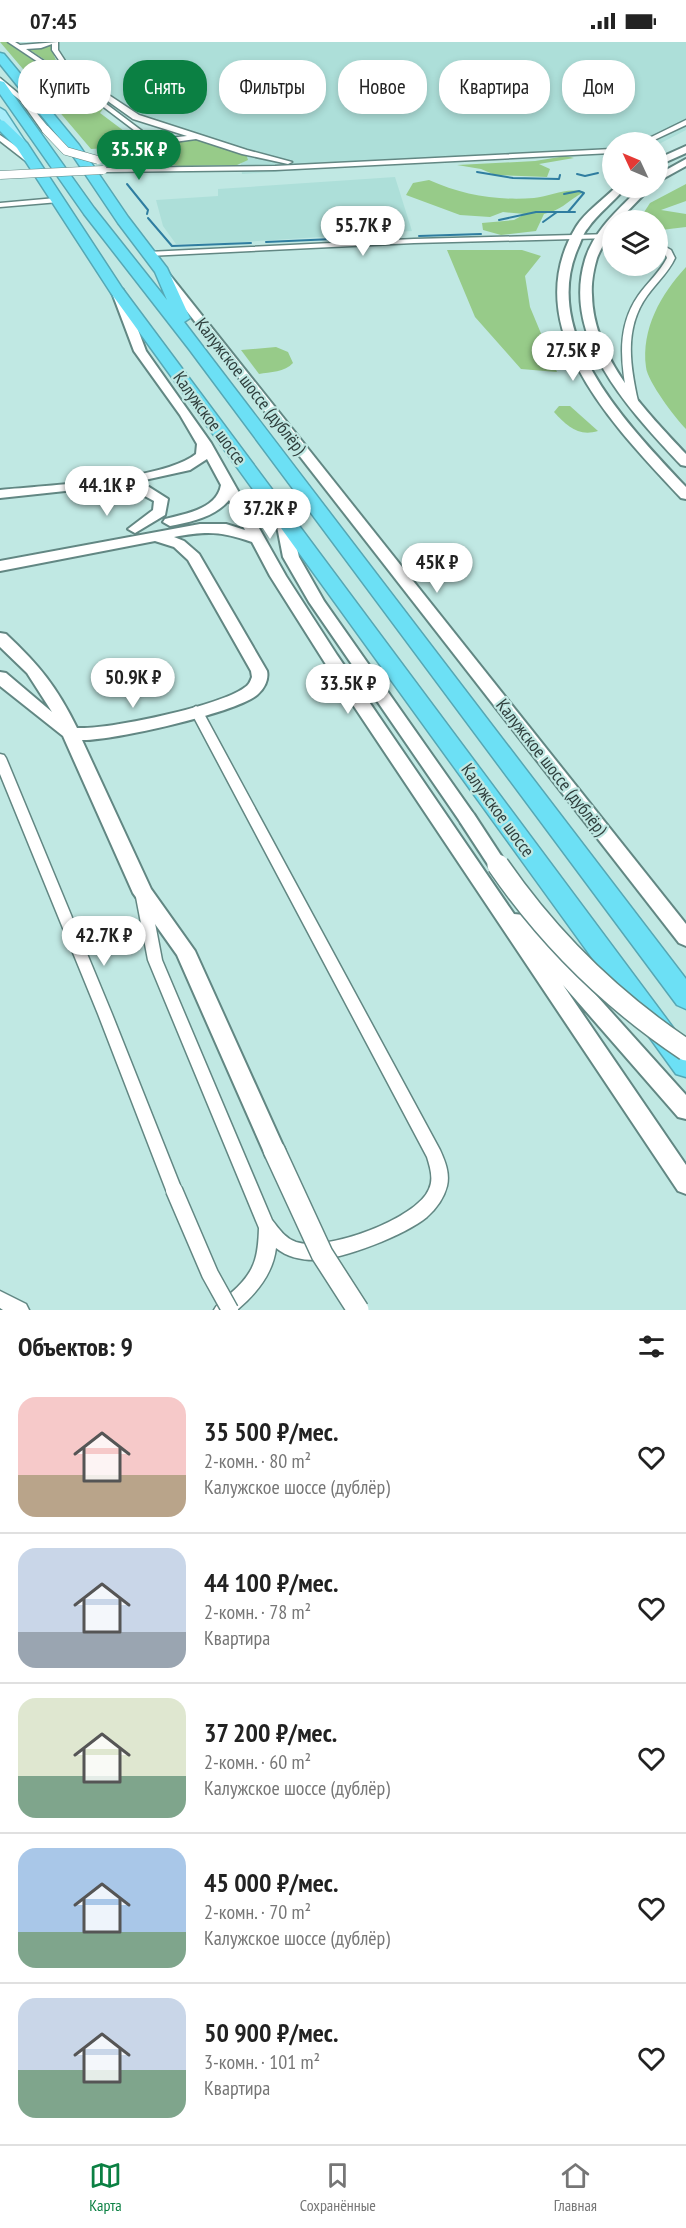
<!DOCTYPE html>
<html lang="ru">
<head>
<meta charset="utf-8">
<style>
	:root { --surface:#fff; --page:#f6f6f6; --text:#222; --muted:#767676; --line:#e0e0e0; --accent:#0b8043 }
	body { margin:0; font-family:"PT Sans Narrow",sans-serif; background:var(--page); color:var(--text); height:100vh; display:flex; flex-direction:column; font-size:22px; white-space:nowrap }
	* { box-sizing:border-box; margin:0 }
	p { font-size:20px; color:var(--muted) }
	.icon { flex:none; width:33px; height:33px; fill:none; stroke:currentColor; stroke-width:2; stroke-linecap:round; stroke-linejoin:round }
	.map { position:relative; height:1268px; overflow:hidden }
	.drawer { display:flex; flex-direction:column; background:var(--surface); flex:1 }
	.drawer>* { flex:none }
	.guide { position:absolute; left:18px; top:18px; width:651px; height:54px; display:flex; gap:12px }
	.needle { width:39px; rotate:314deg }
	.buttons { position:absolute; left:602px; top:90px; display:grid; gap:12px }
	.buttons a { display:grid; place-items:center; width:66px; height:66px; border-radius:50%; background:var(--surface); box-shadow:0 3px 9px #0003; font-size:30px }
	.price { position:absolute; translate:-50% -51px; padding:0 14px; border-radius:21px; background:#fff; color:#222; font-size:20px; line-height:39px; filter:drop-shadow(0 2px 3px #0008) }
	.price::after { content:''; position:absolute; left:50%; top:36px; width:18px; height:14px; margin-left:-9px; background:inherit; clip-path:polygon(0 0,100% 0,50% 100%) }
	.price.current { background:var(--accent); color:#fff }
	ul { padding:0; list-style:none }
	li { display:flex; align-items:center; gap:18px; height:150px; padding:0 18px }
	li+li { border-top:2px solid var(--line) }
	li span { display:grid; place-items:center; flex:none; width:168px; height:120px; border-radius:18px; color:#555 }
	li>.icon { margin-inline-start:auto }
	span .icon { width:72px; height:72px; fill:#fffc; stroke-width:1 }
	li b { font-size:26px }
	h2 { display:flex; justify-content:space-between; align-items:center; height:72px; padding:0 18px; font-size:26px }
	.chip { padding:0 21px; border-radius:24px; background:var(--surface); box-shadow:0 3px 9px #0003; font-size:21px; line-height:54px }
	.chip.current { background:var(--accent); color:#fff }
	.status { display:flex; justify-content:space-between; align-items:center; height:42px; padding:0 30px; background:var(--surface); direction:ltr }
	.status svg { height:16px; fill:currentColor }
	.menu { display:flex; justify-content:space-around; align-items:center; height:84px; border-top:2px solid var(--line); background:var(--surface); font-size:16px; color:var(--muted) }
	.menu a { display:grid; justify-items:center; gap:3px }
	.menu .current { color:var(--accent) }
	.map>svg:first-child { display:block }
	.built { fill:#addfd9 }
	.green { fill:#97cb89 }
	.lines { fill:none; stroke-linecap:round; stroke-linejoin:round }
	.stream { stroke:#2f7da0; stroke-width:2 }
	.street-casing { stroke:#628783; stroke-width:3 }
	.secondary-casing { stroke:#628783; stroke-width:4 }
	.primary-casing { stroke:#56a7b4; stroke-width:3 }
	.highway-casing { stroke:#56a7b4; stroke-width:3 }
	.street { fill:#fff; fill-rule:evenodd }
	.secondary { fill:#fff; fill-rule:evenodd }
	.primary { fill:#a7ecf9; fill-rule:evenodd }
	.highway { fill:#6ce0f5; fill-rule:evenodd }
	.street-bridge-far1-casing { stroke:#628783; stroke-width:9; stroke-linecap:butt }
	.street-bridge-casing { stroke:#628783; stroke-width:19; stroke-linecap:butt }
	.secondary-bridge-far1-casing { stroke:#628783; stroke-width:20; stroke-linecap:butt }
	.secondary-bridge-casing { stroke:#628783; stroke-width:24; stroke-linecap:butt }
	.street-bridge-far1 { stroke:#fff; stroke-width:8 }
	.street-bridge { stroke:#fff; stroke-width:16 }
	.secondary-bridge-far1 { stroke:#fff; stroke-width:16 }
	.secondary-bridge { stroke:#fff; stroke-width:21 }
	.labels { text-anchor:middle; dominant-baseline:central; stroke-width:4.5; stroke-linejoin:round; paint-order:stroke }
	.street-label { font-size:18px; fill:#2e3e3c; stroke:#c0e8e3 }
</style>
</head>
<body>
<div class="status"><b>07:45</b><svg viewBox="0 0 49 12"><path d="M0 12V9h3v3zM5 12V6h3v6zM10 12V3h3v9zM15 12V0h3v12zM26 1h20v11H26zM47 4h2v5h-2z"/></svg></div>
<div class="map">
<svg width="686" height="1268" viewBox="0 0 686 1268">
	<rect width="100%" height="100%" fill="#c0e8e3"/>
	<g class="built">
		<polygon points="39,0 686,0 686,88 657,103 657,100 612,100 612,112 608,112 391,122 242,132 240,113 126,75 65,29 64,20"/>
		<polygon points="395,135 412,189 229,201 176,202 163,184 156,158 218,154 218,147"/>
	</g>
	<g class="green">
		<polygon points="0,0 7,0 103,67 100,71 144,104 91,107"/>
		<path d="M52,3C52,25 75,36 92,49L27,6Z"/>
		<polygon points="194,96 246,112 248,118 237,123 179,124 173,123 165,115 172,100"/>
		<polygon points="566,114 574,116 539,122 550,127 547,135 495,133 481,127 457,123 535,119"/>
		<path d="M429,138C462,153 498,159 534,156C551,154 567,145 584,150C567,159 564,167 544,172L536,189L501,193L483,188L482,181L514,178L525,172L503,170L490,175L460,173L406,153L413,141Z"/>
		<polygon points="686,142 686,159 661,168 686,172 686,185 661,188 657,188 657,178 639,178 650,161"/>
		<polygon points="447,208 522,208 541,214 525,234 530,265 557,330 521,327 475,275"/>
		<path d="M686,225V387C676,377 647,339 646,325C641,287 661,252 686,225Z"/>
		<path d="M276,305L288,310L293,321C285,330 270,330 259,332L241,308Z"/>
		<path d="M559,364H570L598,389C578,395 567,384 554,370Z"/>
	</g>
	<g class="lines">
		<g class="stream">
			<polyline points="477,130 513,136 559,137 560,133"/>
			<polyline points="577,132 585,134 598,131"/>
			<polyline points="127,142 148,168 147,172"/>
			<polyline points="564,152 579,149 584,151 568,170"/>
			<polyline points="148,176 172,204 251,201"/>
			<polyline points="499,178 536,170 575,170"/>
			<polyline points="543,180 557,170"/>
			<polyline points="419,194 481,192"/>
			<polyline points="266,200 400,194"/>
		</g>
		<defs>
			<g id="street">
				<polygon points="8,0 15,0 20,3 58,0 58,8 71,28 139,73 247,108 292,120 288,122 242,112 196,97 174,100 160,116 129,122 129,118 154,112 158,109 155,104 97,60 97,58 101,58 162,104 169,96 187,94 133,77 67,30 52,8 52,2 41,6 26,7 72,38 72,40 68,40"/>
				<polygon points="0,36 25,57 49,86 49,90 43,90 21,59 0,42"/>
				<polygon points="686,78 686,83 650,100 641,100"/>
				<polygon points="0,93 33,116 33,120 27,120 0,99"/>
				<polygon points="612,107 612,111 275,128 103,130 99,128 103,126 275,124"/>
				<polygon points="56,156 59,156 59,160 0,165 0,161"/>
				<polygon points="612,192 612,196 414,201 148,214 144,212 148,210 414,197"/>
				<path d="M657,200L671,208L675,216C668,231 656,241 647,254C624,286 630,323 638,359L633,362L628,359C621,322 616,286 638,254C647,241 660,230 667,216L665,211L657,206Z"/>
				<path d="M196,664L202,668L440,1108C445,1119 450,1131 447,1144C444,1156 436,1167 427,1175C405,1193 344,1217 315,1218C301,1218 287,1215 276,1206C273,1232 256,1252 237,1268H214C218,1260 225,1256 231,1251C255,1230 258,1216 259,1186L148,918L136,855L138,851L143,850L148,851L150,855L162,918L272,1178C279,1187 285,1196 296,1200C326,1210 417,1177 429,1147C434,1137 430,1125 427,1115L190,668Z"/>
				<polygon points="0,712 4,713 6,716 112,972 182,1148 180,1153 174,1155 168,1153 166,1148 98,972 0,732"/>
				<polygon points="0,1249 26,1262 29,1268 3,1268 0,1266"/>
			</g>
			<g id="secondary">
				<polygon points="686,104 686,111 657,124 657,117"/>
				<polygon points="686,117 686,124 657,140 657,133"/>
				<path d="M615,146H625C614,160 598,171 588,186C583,191 581,200 578,206C539,294 630,385 686,445V457L681,456C616,386 515,286 576,185C585,170 603,158 615,146Z"/>
				<path d="M640,146H650L619,178H612C612,194 602,202 597,216C594,226 591,242 592,253C593,316 646,369 686,412V424L681,423C632,370 561,298 585,218C594,188 619,167 640,146Z"/>
				<polygon points="165,230 169,232 686,882 686,904 679,901 161,236 161,232"/>
				<path d="M117,244L123,248L146,309L211,401L286,534L337,613L514,872L524,873L686,1053V1077L678,1075L563,943L686,1123V1152L678,1149L325,621L270,534L252,500C220,489 207,489 174,495L184,499L199,512L267,629C269,638 264,647 257,653C235,671 112,699 82,698L151,847L195,909L285,1108L282,1115L274,1118L266,1115L177,913L133,851L63,694L0,644V630L6,631L52,670L27,631L0,605V591L6,592C39,623 57,645 77,686C108,688 219,664 244,646C249,643 250,640 252,635L251,629L188,518L174,505L155,499L0,529V519L200,482H226L245,488L229,458C215,475 191,480 170,484L163,480L165,477C185,472 217,467 221,443L207,417L190,428L122,443L149,445L168,457L165,473L135,491L128,487L153,468L154,459L141,452L112,450L110,447L112,444L0,456V448C46,443 162,439 196,412L197,402L180,373L134,309L111,248Z"/>
				<polygon points="282,470 289,474 299,515 324,559 473,771 476,776 473,781 467,783 461,781 309,560 283,515 275,474"/>
			</g>
			<polygon id="primary" points="0,66 5,69 28,104 26,106 18,106 16,104 0,77"/>
			<g id="highway">
				<polygon points="0,11 4,12 79,103 128,175 167,226 190,276 184,280 686,937 686,967 677,963 189,307 84,172 0,52 0,39 4,40 94,166 167,258 155,230 118,181 69,108 0,22"/>
				<polygon points="0,78 4,79 27,101 122,246 686,1003 686,1035 676,1032 111,251 17,106 0,89"/>
			</g>
		</defs>
		<use href="#street" class="street-casing"/>
		<use href="#secondary" class="secondary-casing"/>
		<use href="#primary" class="primary-casing"/>
		<use href="#highway" class="highway-casing"/>
		<use href="#street" class="street"/>
		<use href="#secondary" class="secondary"/>
		<use href="#primary" class="primary"/>
		<use href="#highway" class="highway"/>
		<defs>
			<g id="street-bridge-far1">
				<polyline points="46,88 66,109 98,118"/>
				<polyline points="0,133 103,128"/>
			</g>
			<polyline id="street-bridge" points="174,1148 210,1232 230,1268"/>
			<polyline id="secondary-bridge-far1" points="467,776 499,825"/>
			<g id="secondary-bridge">
				<path d="M498,823C549,897 611,958 686,1008"/>
				<polyline points="274,1108 322,1212 358,1268"/>
			</g>
		</defs>
		<use href="#street-bridge-far1" class="street-bridge-far1-casing"/>
		<use href="#street-bridge" class="street-bridge-casing"/>
		<use href="#secondary-bridge-far1" class="secondary-bridge-far1-casing"/>
		<use href="#secondary-bridge" class="secondary-bridge-casing"/>
		<use href="#street-bridge-far1" class="street-bridge-far1"/>
		<use href="#street-bridge" class="street-bridge"/>
		<use href="#secondary-bridge-far1" class="secondary-bridge-far1"/>
		<use href="#secondary-bridge" class="secondary-bridge"/>
	</g>
	<g class="labels">
		<g class="street-label">
			<text transform="translate(251 344) rotate(52)">Калужское шоссе (дублёр)</text>
			<text transform="translate(210 376) rotate(54)">Калужское шоссе</text>
			<text transform="translate(552 725) rotate(52)">Калужское шоссе (дублёр)</text>
			<text transform="translate(498 768) rotate(54)">Калужское шоссе</text>
		</g>
	</g>
</svg>
<div class="buttons">
<a><svg class="needle" viewBox="-14 -14 28 28"><path d="M0-13l5 13h-10z" fill="#e53935"/><path d="M0 13l5-13h-10z" fill="#767676"/></svg></a>
<a><svg class="icon" aria-label="layers" viewBox="0 0 24 24"><path d="M12 4l9 5-9 5-9-5zM3 14l9 5 9-5"/></svg></a>
</div>
<b class="price current" style="left:139px;top:139px">35.5K ₽</b>
<b class="price" style="left:363px;top:215px">55.7K ₽</b>
<b class="price" style="left:573px;top:340px">27.5K ₽</b>
<b class="price" style="left:107px;top:475px">44.1K ₽</b>
<b class="price" style="left:270px;top:498px">37.2K ₽</b>
<b class="price" style="left:437px;top:552px">45K ₽</b>
<b class="price" style="left:133px;top:667px">50.9K ₽</b>
<b class="price" style="left:348px;top:673px">33.5K ₽</b>
<b class="price" style="left:104px;top:925px">42.7K ₽</b>
<div class="guide">
<a class="chip">Купить</a>
<a class="chip current">Снять</a>
<a class="chip">Фильтры</a>
<a class="chip">Новое</a>
<a class="chip">Квартира</a>
<a class="chip">Дом</a>
</div>
</div>
<section class="drawer">
<h2>Объектов: 9<svg class="icon" aria-label="filters" viewBox="0 0 24 24"><path d="M4 7h16M4 17h16"/><circle cx="9" cy="7" r="2"/><circle cx="15" cy="17" r="2"/></svg></h2>
<ul>
<li><span style="background:linear-gradient(#f6c9c9 65%,#b9a48a 0)"><svg class="icon" aria-label="home" viewBox="0 0 24 24"><path d="M3 11l9-7 9 7M6 9v11h12V9"/></svg></span><div><b>35 500 ₽/мес.</b><p>2-комн. · 80 m²</p><p>Калужское шоссе (дублёр)</p></div><svg class="icon" aria-label="heart" viewBox="0 0 24 24"><path d="M12 20l-8-8c-3-5 5-10 8-4 3-6 11-1 8 4z"/></svg></li>
<li><span style="background:linear-gradient(#c9d6e8 70%,#9aa5b1 0)"><svg class="icon" aria-label="home" viewBox="0 0 24 24"><path d="M3 11l9-7 9 7M6 9v11h12V9"/></svg></span><div><b>44 100 ₽/мес.</b><p>2-комн. · 78 m²</p><p>Квартира</p></div><svg class="icon" aria-label="heart" viewBox="0 0 24 24"><path d="M12 20l-8-8c-3-5 5-10 8-4 3-6 11-1 8 4z"/></svg></li>
<li><span style="background:linear-gradient(#dfe7d0 65%,#7fa58c 0)"><svg class="icon" aria-label="home" viewBox="0 0 24 24"><path d="M3 11l9-7 9 7M6 9v11h12V9"/></svg></span><div><b>37 200 ₽/мес.</b><p>2-комн. · 60 m²</p><p>Калужское шоссе (дублёр)</p></div><svg class="icon" aria-label="heart" viewBox="0 0 24 24"><path d="M12 20l-8-8c-3-5 5-10 8-4 3-6 11-1 8 4z"/></svg></li>
<li><span style="background:linear-gradient(#a9c7e8 70%,#7fa58c 0)"><svg class="icon" aria-label="home" viewBox="0 0 24 24"><path d="M3 11l9-7 9 7M6 9v11h12V9"/></svg></span><div><b>45 000 ₽/мес.</b><p>2-комн. · 70 m²</p><p>Калужское шоссе (дублёр)</p></div><svg class="icon" aria-label="heart" viewBox="0 0 24 24"><path d="M12 20l-8-8c-3-5 5-10 8-4 3-6 11-1 8 4z"/></svg></li>
<li><span style="background:linear-gradient(#c9d6e8 60%,#7fa58c 0)"><svg class="icon" aria-label="home" viewBox="0 0 24 24"><path d="M3 11l9-7 9 7M6 9v11h12V9"/></svg></span><div><b>50 900 ₽/мес.</b><p>3-комн. · 101 m²</p><p>Квартира</p></div><svg class="icon" aria-label="heart" viewBox="0 0 24 24"><path d="M12 20l-8-8c-3-5 5-10 8-4 3-6 11-1 8 4z"/></svg></li>
</ul>
</section>
<nav class="menu">
<a class="current"><svg class="icon" aria-label="map" viewBox="0 0 24 24"><path d="M3 6l6-2 6 2 6-2v14l-6 2-6-2-6 2zM9 4v14M15 6v14"/></svg>Карта</a>
<a><svg class="icon" aria-label="saved" viewBox="0 0 24 24"><path d="M7 4h10v16l-5-4-5 4z"/></svg>Сохранённые</a>
<a><svg class="icon" aria-label="home" viewBox="0 0 24 24"><path d="M3 11l9-7 9 7M6 9v11h12V9"/></svg>Главная</a>
</nav>
</body>
</html>
